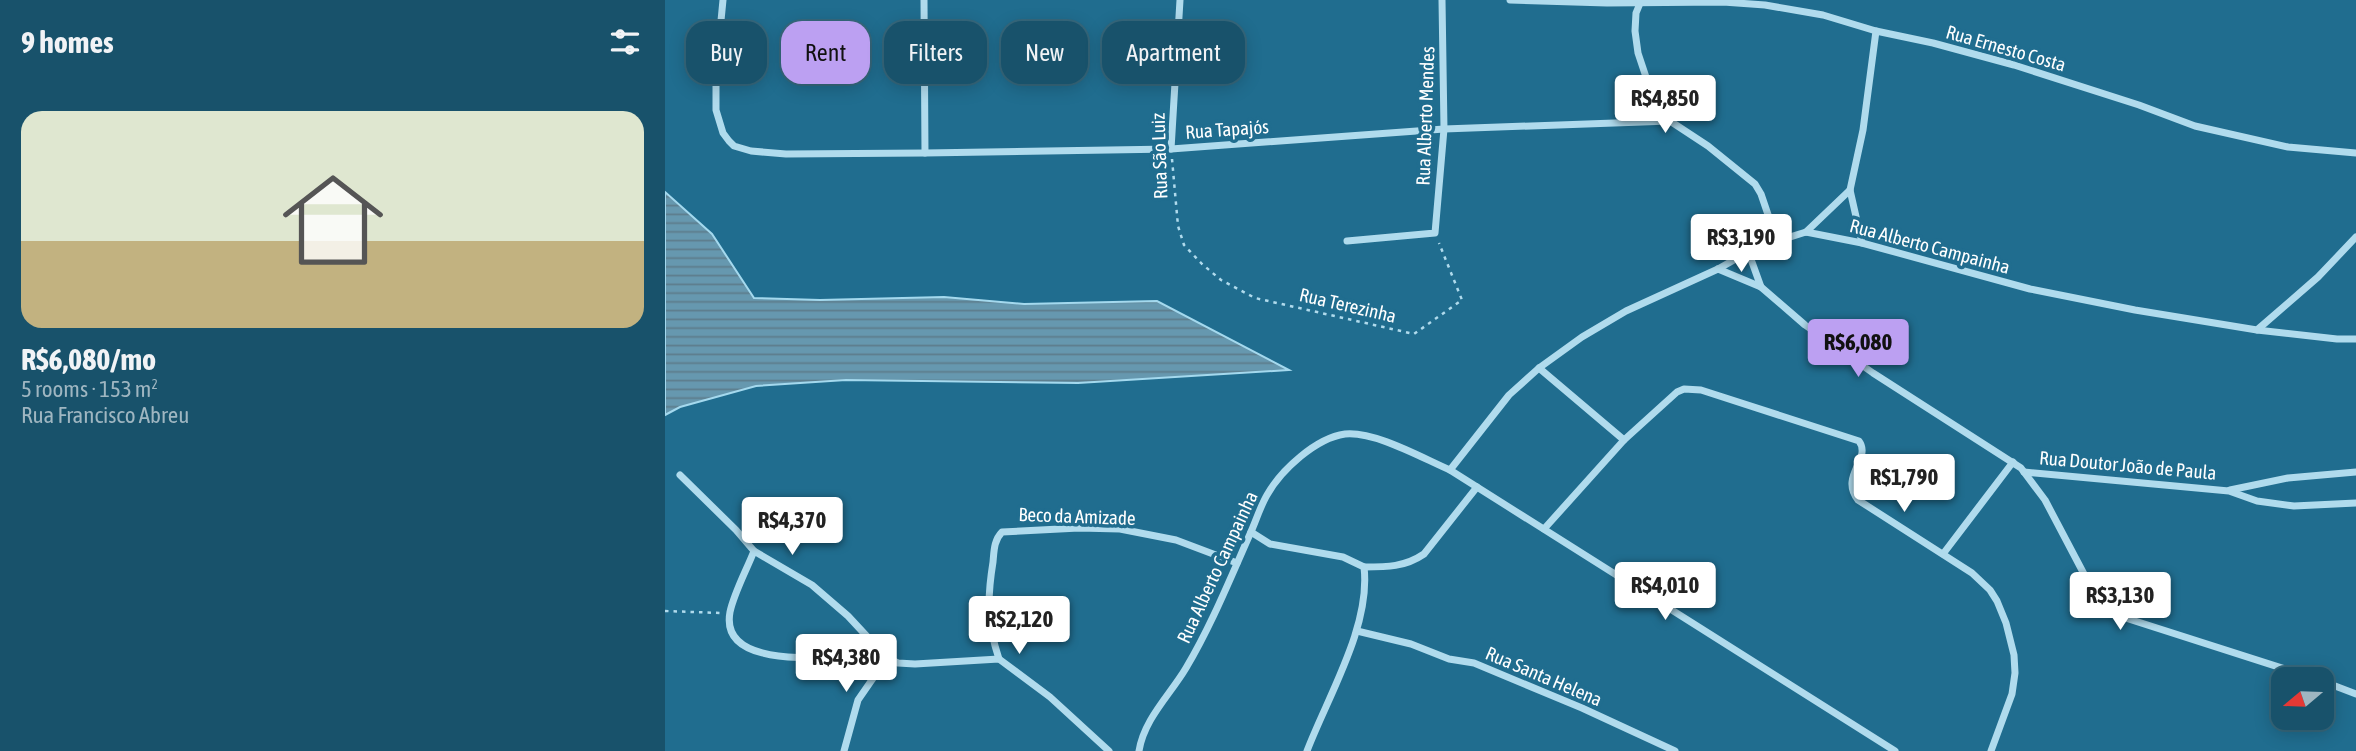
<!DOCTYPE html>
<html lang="en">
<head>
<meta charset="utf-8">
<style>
	:root { --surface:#18526b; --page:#255c73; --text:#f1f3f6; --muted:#9fb6c1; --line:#36697e; --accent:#bca0f2 }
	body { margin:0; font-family:"Asap Condensed",sans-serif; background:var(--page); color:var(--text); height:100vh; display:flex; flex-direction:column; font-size:26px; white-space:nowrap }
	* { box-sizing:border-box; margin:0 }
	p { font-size:23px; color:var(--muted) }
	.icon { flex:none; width:38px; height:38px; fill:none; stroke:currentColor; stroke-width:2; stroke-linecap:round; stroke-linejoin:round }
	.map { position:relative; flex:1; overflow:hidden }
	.sheet { display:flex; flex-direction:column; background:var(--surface); width:665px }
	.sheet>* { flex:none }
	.hud { position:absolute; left:21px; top:21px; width:665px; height:63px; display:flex; gap:14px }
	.needle { width:46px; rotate:251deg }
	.tools { position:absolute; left:1606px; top:667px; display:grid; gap:14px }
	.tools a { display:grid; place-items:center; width:63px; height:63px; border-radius:14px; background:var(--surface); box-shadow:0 4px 18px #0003,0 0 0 2px var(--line); font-size:35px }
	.price { position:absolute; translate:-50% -60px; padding:0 16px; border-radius:7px; background:#fff; color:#222; font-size:23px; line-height:46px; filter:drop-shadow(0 2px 4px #0008) }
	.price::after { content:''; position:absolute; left:50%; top:42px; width:21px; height:16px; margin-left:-10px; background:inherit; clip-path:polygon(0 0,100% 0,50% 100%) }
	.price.on { background:var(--accent); color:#111 }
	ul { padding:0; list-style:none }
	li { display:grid; align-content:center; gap:14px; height:371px; padding:0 21px }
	li span { display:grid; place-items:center; height:217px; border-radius:21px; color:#555 }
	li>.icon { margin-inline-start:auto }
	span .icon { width:126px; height:126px; fill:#fffc; stroke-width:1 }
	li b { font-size:30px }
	h2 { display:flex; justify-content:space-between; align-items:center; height:84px; padding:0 21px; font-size:30px }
	.pill { padding:0 24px; border-radius:21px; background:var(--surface); box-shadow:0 4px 18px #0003,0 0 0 2px var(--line); font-size:24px; line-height:63px }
	.pill.on { background:var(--accent); color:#111 }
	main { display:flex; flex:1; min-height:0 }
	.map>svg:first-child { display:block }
	.water { fill:url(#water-rules); stroke:#a4d9ee; stroke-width:2 }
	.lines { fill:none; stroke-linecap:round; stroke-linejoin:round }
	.path { stroke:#b0dbed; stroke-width:2.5; stroke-dasharray:3.5 5; stroke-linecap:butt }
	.minor { stroke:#b0dbed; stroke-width:7 }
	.labels { text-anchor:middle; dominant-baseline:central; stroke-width:7; stroke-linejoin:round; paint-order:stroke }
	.street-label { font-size:19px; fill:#fff; stroke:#206d8f }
</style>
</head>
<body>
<main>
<section class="sheet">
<h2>9 homes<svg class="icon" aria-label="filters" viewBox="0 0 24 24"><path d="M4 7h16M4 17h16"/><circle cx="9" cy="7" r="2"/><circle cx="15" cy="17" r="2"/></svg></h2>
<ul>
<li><span style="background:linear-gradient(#dfe7d0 60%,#c2b280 0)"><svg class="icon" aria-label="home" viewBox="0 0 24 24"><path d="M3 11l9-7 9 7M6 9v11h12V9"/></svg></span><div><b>R$6,080/mo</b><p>5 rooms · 153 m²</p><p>Rua Francisco Abreu</p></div></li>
</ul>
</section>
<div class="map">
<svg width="1691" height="751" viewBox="0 0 1691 751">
	<defs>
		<pattern id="water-rules" width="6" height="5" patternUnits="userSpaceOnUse" patternTransform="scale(1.75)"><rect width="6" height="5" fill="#6698af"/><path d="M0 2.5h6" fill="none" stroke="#5d7d8c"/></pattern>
	</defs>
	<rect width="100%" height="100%" fill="#206d8f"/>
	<polygon class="water" points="0,192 47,234 89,298 155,300 279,297 359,304 492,301 624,370 413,383 181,380 91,386 15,407 0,415"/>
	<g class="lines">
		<g class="path">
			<polyline points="507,159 513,226 519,245 537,264 556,280 590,298 749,334 797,300 774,243"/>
			<polyline points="0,611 56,613"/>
		</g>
		<g class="minor">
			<polyline points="58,0 51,72 51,110 58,133 64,141 69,146 86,151 121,154 260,153 506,149 779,129 1005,121"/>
			<polyline points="259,0 260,153"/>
			<polyline points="845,0 942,3 1058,2 1100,5 1158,15 1211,31 1268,43 1349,65 1474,105 1530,126 1623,147 1691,153"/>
			<polyline points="976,1 971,13 970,31 973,53 990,104 1005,121 1043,146 1090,184 1096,194 1112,241"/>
			<polyline points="506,149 515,0"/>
			<polyline points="1141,232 1185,190"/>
			<polyline points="682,241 770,233 779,129 777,0"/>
			<polyline points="1197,243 1185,190 1198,130 1211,31"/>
			<polyline points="1083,251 1096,287"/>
			<polyline points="1053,269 1096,287 1140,325 1208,373 1356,468 1380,500 1429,593 1445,613 1651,679"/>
			<polyline points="1592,330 1672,339 1691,339"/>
			<polyline points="874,368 959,440"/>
			<polyline points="785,470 1230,751"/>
			<polyline points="1359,472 1564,491 1592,501 1629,506 1691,503"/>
			<polyline points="15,475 71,530 89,551 147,585 183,616 222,658 233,663 250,664 334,659 385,697 444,751"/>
			<polyline points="1565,490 1623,478 1691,472"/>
			<path d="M879,529L959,440L1012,392L1019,389L1036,390L1194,441C1207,459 1174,476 1193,500L1307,573L1325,590L1332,601L1341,623L1349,655L1350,673L1347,694L1326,751"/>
			<path d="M586,532L605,544L678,557L699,567C706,626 663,696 642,751"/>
			<path d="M89,551C82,569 69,593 65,612C54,671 163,655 196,658C203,658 210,662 217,665"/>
			<polyline points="1278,554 1348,462"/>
			<path d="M699,567C722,567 740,567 759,554L812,487"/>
			<polyline points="692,631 746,644 784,659 809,663 917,708 1010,751"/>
			<path d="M334,659C322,623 322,599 328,562C329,551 329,540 337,532L414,528L455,529L511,540L572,563"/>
			<polyline points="1657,681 1691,694"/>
			<polyline points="179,751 193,700 220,661"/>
			<path d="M474,751C479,719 505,695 521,668C546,626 565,579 585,534C591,521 595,507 602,495C616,470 651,438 680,434C710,431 757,458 785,470L844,395L874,368L917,337L961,311L1053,269L1090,248L1141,232L1197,243L1365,289L1470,310L1592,330L1653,277L1691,237"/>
		</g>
	</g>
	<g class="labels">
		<g class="street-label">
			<text transform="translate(1341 48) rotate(16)">Rua Ernesto Costa</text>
			<text transform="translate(760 116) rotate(-88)">Rua Alberto Mendes</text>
			<text transform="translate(562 129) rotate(-4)">Rua Tapajós</text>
			<text transform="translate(494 156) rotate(-92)">Rua São Luiz</text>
			<text transform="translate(1265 246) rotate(15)">Rua Alberto Campainha</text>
			<text transform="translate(683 305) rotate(13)">Rua Terezinha</text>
			<text transform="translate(1463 465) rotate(5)">Rua Doutor João de Paula</text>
			<text transform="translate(412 516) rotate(2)">Beco da Amizade</text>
			<text transform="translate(552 567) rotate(-65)">Rua Alberto Campainha</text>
			<text transform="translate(879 676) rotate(23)">Rua Santa Helena</text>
		</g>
	</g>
</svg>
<div class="tools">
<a><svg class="needle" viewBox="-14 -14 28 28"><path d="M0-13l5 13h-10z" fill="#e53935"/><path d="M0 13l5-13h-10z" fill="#9fb6c1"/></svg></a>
</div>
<b class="price" style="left:1000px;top:135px">R$4,850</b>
<b class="price" style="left:1076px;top:274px">R$3,190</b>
<b class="price on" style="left:1193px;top:379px">R$6,080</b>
<b class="price" style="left:1239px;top:514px">R$1,790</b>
<b class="price" style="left:127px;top:557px">R$4,370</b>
<b class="price" style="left:1000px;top:622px">R$4,010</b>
<b class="price" style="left:1455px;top:632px">R$3,130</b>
<b class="price" style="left:354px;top:656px">R$2,120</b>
<b class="price" style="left:181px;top:694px">R$4,380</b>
<div class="hud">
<a class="pill">Buy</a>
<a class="pill on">Rent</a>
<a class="pill">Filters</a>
<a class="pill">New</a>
<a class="pill">Apartment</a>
</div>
</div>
</main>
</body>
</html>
